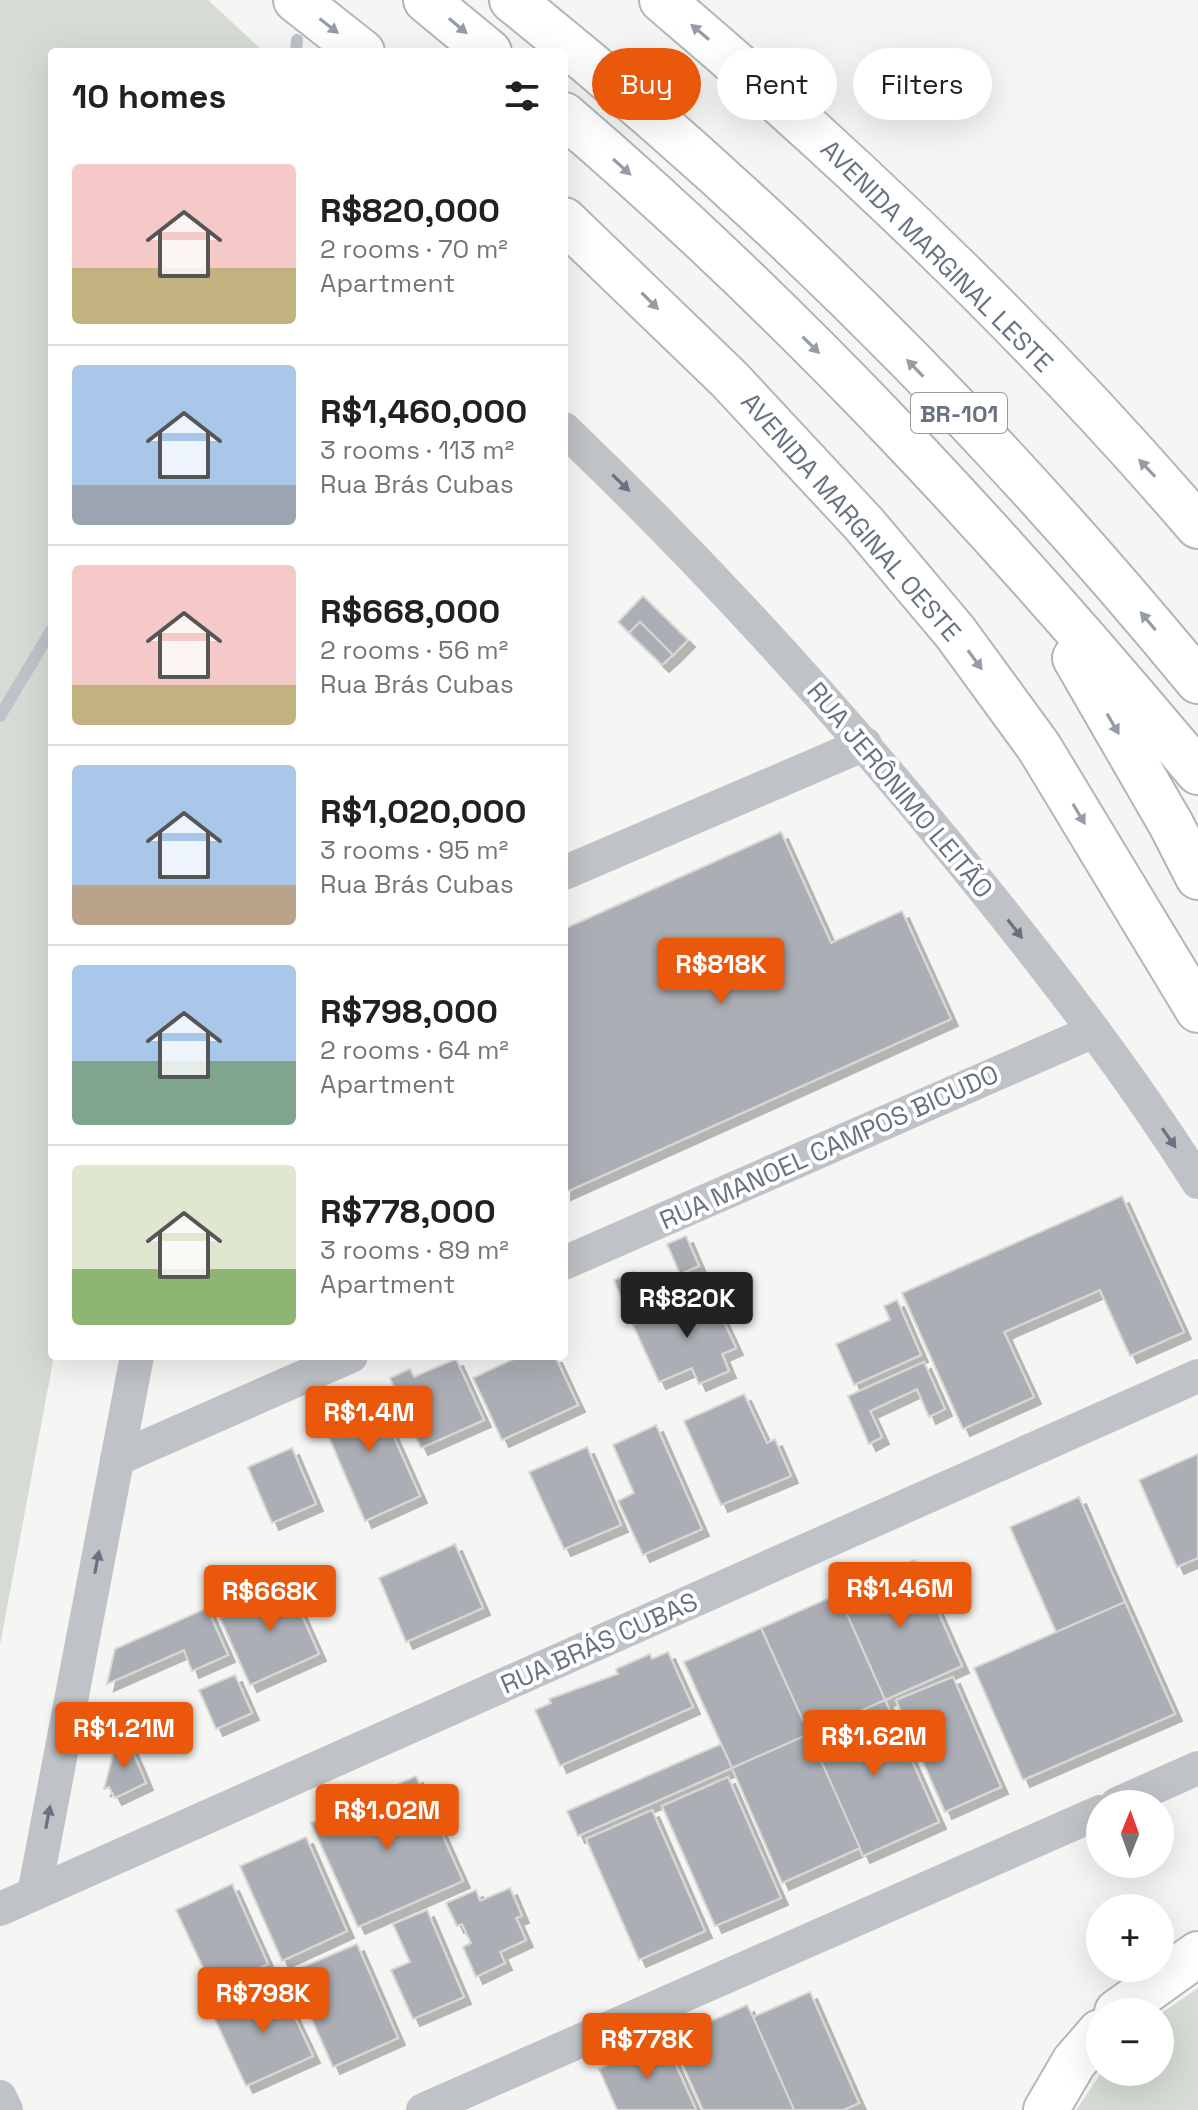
<!DOCTYPE html>
<html lang="en">
<head>
<meta charset="utf-8">
<style>
	:root { --surface:#fff; --page:#f2f2f2; --text:#202124; --muted:#757577; --line:#e0e0e0; --accent:#ea580c }
	body { margin:0; font-family:"Space Grotesk",sans-serif; background:var(--page); color:var(--text); height:100vh; display:flex; flex-direction:column; font-size:30px; white-space:nowrap }
	* { box-sizing:border-box; margin:0 }
	p { font-size:26px; color:var(--muted) }
	.icon { flex:none; width:44px; height:44px; fill:none; stroke:currentColor; stroke-width:2; stroke-linecap:round; stroke-linejoin:round }
	.map { position:relative; flex:1; overflow:hidden }
	.drawer { position:absolute; left:48px; top:48px; width:520px; height:1312px; display:flex; flex-direction:column; background:var(--surface); border-radius:8px; box-shadow:0 8px 32px #0002 }
	.drawer>* { flex:none }
	.guide { position:absolute; left:592px; top:48px; width:486px; height:72px; display:flex; gap:16px }
	.needle { width:52px; rotate:1deg }
	.controls { position:absolute; left:1086px; top:1790px; display:grid; gap:16px }
	.controls a { display:grid; place-items:center; width:88px; height:88px; border-radius:50%; background:var(--surface); box-shadow:0 8px 32px #0002; font-size:40px }
	.price { position:absolute; translate:-50% -68px; padding:0 18px; border-radius:8px; background:var(--accent); color:#fff; font-size:26px; line-height:52px; filter:drop-shadow(0 2px 4px #0008) }
	.price::after { content:''; position:absolute; left:50%; top:48px; width:24px; height:18px; margin-left:-12px; background:inherit; clip-path:polygon(0 0,100% 0,50% 100%) }
	.price.active { background:#222; color:#fff }
	ul { padding:0; list-style:none }
	li { display:flex; align-items:center; gap:24px; height:200px; padding:0 24px }
	li+li { border-top:2px solid var(--line) }
	li span { display:grid; place-items:center; flex:none; width:224px; height:160px; border-radius:8px; color:#555 }
	li>.icon { margin-inline-start:auto }
	span .icon { width:96px; height:96px; fill:#fffc; stroke-width:1 }
	li b { font-size:34px }
	h2 { display:flex; justify-content:space-between; align-items:center; height:96px; padding:0 24px; font-size:34px }
	.chip { padding:0 28px; border-radius:36px; background:var(--surface); box-shadow:0 8px 32px #0002; font-size:28px; line-height:72px }
	.chip.active { background:var(--accent); color:#fff }
	.map>svg:first-child { display:block }
	.green { fill:#d6dcd5 }
	.lines { fill:none; stroke-linecap:round; stroke-linejoin:round }
	.stream { stroke:#bcc3c9; stroke-width:12 }
	.building { fill:#abafb5; stroke:#d7d7d5; stroke-width:2; filter:url(#shadow) }
	.secondary-casing { stroke:#b4b7bc; stroke-width:48 }
	.primary-casing { stroke:#b3b6ba; stroke-width:48 }
	.highway-casing { stroke:#b2b5b8; stroke-width:48 }
	.street { stroke:#bfc2c6; stroke-width:34 }
	.secondary { stroke:#fff; stroke-width:44 }
	.primary { stroke:#fff; stroke-width:44 }
	.highway { stroke:#fff; stroke-width:44 }
	.oneway { fill:#959ca6 }
	.oneway2 { fill:#687280 }
	.labels { text-anchor:middle; dominant-baseline:central; stroke-width:8; stroke-linejoin:round; paint-order:stroke }
	.shield { fill:#fff; stroke:#959ca6; stroke-width:2 }
	.shield-label { font-size:24px; font-weight:bold; fill:#687280 }
	.street-label { font-size:26px; fill:#687280; stroke:#fff }
</style>
</head>
<body>
<div class="map">
<svg width="1198" height="2110" viewBox="0 0 1198 2110">
	<defs>
		<filter id="shadow"><feDropShadow dx="7" dy="7" stdDeviation="0" flood-color="#0004"/></filter>
	</defs>
	<rect width="100%" height="100%" fill="#f5f6f3"/>
	<g class="green">
		<polygon points="0,0 208,0 264,52 52,52 54,1356 0,1645"/>
		<polygon points="1198,1988 1198,2110 1076,2110 1102,2072 1160,2072 1160,2014"/>
	</g>
	<g class="lines">
		<g class="stream">
			<polyline points="296,52 297,40"/>
			<polyline points="0,716 52,629"/>
		</g>
	</g>
	<g class="building">
		<polygon points="643,596 688,640 673,655 640,622 629,633 618,622"/>
		<polygon points="640,622 673,655 662,665 629,633"/>
		<polygon points="781,832 831,943 902,911 951,1019 564,1193 564,929"/>
		<polygon points="1122,1196 1184,1332 1130,1356 1100,1290 1004,1332 1034,1397 963,1429 902,1293"/>
		<polygon points="686,1236 699,1266 680,1274 667,1244"/>
		<polygon points="633,1272 646,1302 627,1311 614,1280"/>
		<polygon points="709,1290 736,1348 722,1354 729,1371 699,1384 692,1368 659,1382 633,1325"/>
		<polygon points="897,1300 921,1355 854,1385 836,1344 890,1320 884,1306"/>
		<polygon points="520,1356 555,1356 578,1405 502,1440 473,1378"/>
		<polygon points="456,1359 484,1420 421,1448 390,1378 410,1369 414,1377"/>
		<polygon points="924,1362 945,1409 929,1417 917,1389 870,1411 882,1437 869,1444 848,1396"/>
		<polygon points="372,1388 420,1496 365,1521 318,1412"/>
		<polygon points="744,1394 767,1443 775,1439 791,1476 721,1505 684,1421"/>
		<polygon points="656,1425 702,1529 643,1555 618,1501 634,1493 613,1445"/>
		<polygon points="587,1447 621,1525 564,1549 529,1472"/>
		<polygon points="292,1448 316,1504 272,1523 248,1467"/>
		<polygon points="1198,1454 1198,1558 1177,1567 1139,1480"/>
		<polygon points="1079,1497 1125,1602 1056,1632 1010,1527"/>
		<polygon points="455,1544 483,1608 406,1642 379,1578"/>
		<polygon points="915,1560 962,1666 885,1700 838,1594"/>
		<polygon points="282,1571 319,1654 250,1685 220,1618 272,1595 264,1579"/>
		<polygon points="838,1594 885,1700 809,1734 761,1628"/>
		<polygon points="1125,1602 1175,1714 1023,1780 974,1668"/>
		<polygon points="207,1608 228,1655 192,1671 184,1650 107,1684 115,1649"/>
		<polygon points="761,1628 809,1734 732,1768 684,1662"/>
		<polygon points="668,1652 693,1707 560,1766 535,1710 551,1703 549,1699 618,1674 616,1669 650,1654 652,1659"/>
		<polygon points="235,1675 252,1713 216,1729 199,1690"/>
		<polygon points="953,1677 1001,1787 945,1812 896,1700"/>
		<polygon points="885,1700 939,1822 863,1856 809,1734"/>
		<polygon points="809,1734 860,1848 782,1883 732,1768"/>
		<polygon points="126,1736 146,1783 115,1798 109,1787 104,1789 117,1740"/>
		<polygon points="721,1744 732,1768 578,1836 567,1811"/>
		<polygon points="416,1776 463,1881 358,1927 311,1823"/>
		<polygon points="728,1777 781,1898 715,1926 662,1806"/>
		<polygon points="652,1810 705,1931 639,1960 586,1839"/>
		<polygon points="306,1837 347,1931 282,1961 240,1866"/>
		<polygon points="232,1884 268,1964 213,1989 176,1910"/>
		<polygon points="510,1888 522,1916 516,1918 526,1940 500,1952 505,1963 476,1977 463,1947 471,1943 462,1924 457,1926 446,1903 476,1890 480,1901"/>
		<polygon points="427,1910 464,1997 413,2019 391,1970 410,1962 393,1924"/>
		<polygon points="357,1944 398,2038 333,2067 291,1972"/>
		<polygon points="279,1984 313,2056 246,2086 213,2015"/>
		<polygon points="810,1992 859,2103 843,2110 794,2110 753,2017"/>
		<polygon points="747,2005 753,2017 794,2110 703,2110 671,2039"/>
		<polygon points="664,2039 696,2110 617,2110 599,2069"/>
	</g>
	<g class="lines">
		<defs>
			<g id="secondary">
				<polyline points="1117,2012 1198,1954"/>
				<polyline points="1046,2110 1074,2062 1100,2032"/>
			</g>
			<g id="primary">
				<polyline points="296,0 362,52"/>
				<path d="M662,0C853,162 1035,336 1198,526"/>
				<polyline points="564,220 729,379 864,524 955,632 1039,747 1198,1010"/>
			</g>
			<g id="highway">
				<polyline points="426,0 489,52"/>
				<path d="M512,0C763,201 994,433 1198,681"/>
				<path d="M564,115C796,314 1003,538 1198,772"/>
				<polyline points="1075,658 1172,826 1198,877"/>
			</g>
		</defs>
		<use href="#secondary" class="secondary-casing"/>
		<use href="#primary" class="primary-casing"/>
		<use href="#highway" class="highway-casing"/>
		<g class="street">
			<path d="M564,429C706,565 837,709 961,861C1045,964 1127,1070 1198,1182"/>
			<polyline points="564,873 865,744"/>
			<polyline points="564,1263 1094,1031"/>
			<polyline points="117,1459 351,1356"/>
			<polyline points="1117,1804 1198,1768"/>
			<polyline points="34,1894 137,1356"/>
			<polyline points="0,1909 1198,1376"/>
			<polyline points="0,2097 6,2110"/>
			<polyline points="423,2110 1100,1812"/>
		</g>
		<use href="#secondary" class="secondary"/>
		<use href="#primary" class="primary"/>
		<use href="#highway" class="highway"/>
	</g>
	<defs><path id="oneway-solid" d="M-6-.8H1V-3.2L6.5 0L1 3.2V.8H-6Z" transform="scale(2)"/></defs>
	<g class="oneway">
		<use href="#oneway-solid" transform="translate(329 26) rotate(38)"/>
		<use href="#oneway-solid" transform="translate(458 26) rotate(40)"/>
		<use href="#oneway-solid" transform="translate(700 32) rotate(-140)"/>
		<use href="#oneway-solid" transform="translate(622 167) rotate(42)"/>
		<use href="#oneway-solid" transform="translate(650 301) rotate(45)"/>
		<use href="#oneway-solid" transform="translate(811 345) rotate(45)"/>
		<use href="#oneway-solid" transform="translate(915 368) rotate(-134)"/>
		<use href="#oneway-solid" transform="translate(1147 468) rotate(-133)"/>
		<use href="#oneway-solid" transform="translate(1148 621) rotate(-130)"/>
		<use href="#oneway-solid" transform="translate(975 660) rotate(54)"/>
		<use href="#oneway-solid" transform="translate(1113 724) rotate(60)"/>
		<use href="#oneway-solid" transform="translate(1079 814) rotate(59)"/>
	</g>
	<g class="oneway2">
		<use href="#oneway-solid" transform="translate(621 483) rotate(44)"/>
		<use href="#oneway-solid" transform="translate(1015 929) rotate(52)"/>
		<use href="#oneway-solid" transform="translate(1169 1138) rotate(55)"/>
		<use href="#oneway-solid" transform="translate(97 1562) rotate(-79)"/>
		<use href="#oneway-solid" transform="translate(48 1817) rotate(-79)"/>
	</g>
	<g class="labels">
		<rect class="shield" x="911" y="393" width="96" height="40" rx="6"/>
		<g class="shield-label">
			<text x="959" y="413">BR-101</text>
		</g>
		<g class="street-label">
			<text transform="translate(937 256) rotate(45)">AVENIDA MARGINAL LESTE</text>
			<text transform="translate(851 517) rotate(49)">AVENIDA MARGINAL OESTE</text>
			<text transform="translate(900 790) rotate(50)">RUA JERÔNIMO LEITÃO</text>
			<text transform="translate(829 1147) rotate(-24)">RUA MANOEL CAMPOS BICUDO</text>
			<text transform="translate(599 1643) rotate(-24)">RUA BRÁS CUBAS</text>
		</g>
	</g>
</svg>
<div class="controls">
<a><svg class="needle" viewBox="-14 -14 28 28"><path d="M0-13l5 13h-10z" fill="#e53935"/><path d="M0 13l5-13h-10z" fill="#757577"/></svg></a>
<a>+</a>
<a>−</a>
</div>
<b class="price" style="left:721px;top:1006px">R$818K</b>
<b class="price active" style="left:687px;top:1340px">R$820K</b>
<b class="price" style="left:369px;top:1454px">R$1.4M</b>
<b class="price" style="left:900px;top:1630px">R$1.46M</b>
<b class="price" style="left:270px;top:1633px">R$668K</b>
<b class="price" style="left:124px;top:1770px">R$1.21M</b>
<b class="price" style="left:874px;top:1778px">R$1.62M</b>
<b class="price" style="left:387px;top:1852px">R$1.02M</b>
<b class="price" style="left:263px;top:2035px">R$798K</b>
<b class="price" style="left:647px;top:2081px">R$778K</b>
<div class="guide">
<a class="chip active">Buy</a>
<a class="chip">Rent</a>
<a class="chip">Filters</a>
</div>
<section class="drawer">
<h2>10 homes<svg class="icon" aria-label="filters" viewBox="0 0 24 24"><path d="M4 7h16M4 17h16"/><circle cx="9" cy="7" r="2"/><circle cx="15" cy="17" r="2"/></svg></h2>
<ul>
<li><span style="background:linear-gradient(#f6c9c9 65%,#c2b280 0)"><svg class="icon" aria-label="home" viewBox="0 0 24 24"><path d="M3 11l9-7 9 7M6 9v11h12V9"/></svg></span><div><b>R$820,000</b><p>2 rooms · 70 m²</p><p>Apartment</p></div></li>
<li><span style="background:linear-gradient(#a9c7e8 75%,#9aa5b1 0)"><svg class="icon" aria-label="home" viewBox="0 0 24 24"><path d="M3 11l9-7 9 7M6 9v11h12V9"/></svg></span><div><b>R$1,460,000</b><p>3 rooms · 113 m²</p><p>Rua Brás Cubas</p></div></li>
<li><span style="background:linear-gradient(#f6c9c9 75%,#c2b280 0)"><svg class="icon" aria-label="home" viewBox="0 0 24 24"><path d="M3 11l9-7 9 7M6 9v11h12V9"/></svg></span><div><b>R$668,000</b><p>2 rooms · 56 m²</p><p>Rua Brás Cubas</p></div></li>
<li><span style="background:linear-gradient(#a9c7e8 75%,#b9a48a 0)"><svg class="icon" aria-label="home" viewBox="0 0 24 24"><path d="M3 11l9-7 9 7M6 9v11h12V9"/></svg></span><div><b>R$1,020,000</b><p>3 rooms · 95 m²</p><p>Rua Brás Cubas</p></div></li>
<li><span style="background:linear-gradient(#a9c7e8 60%,#7fa58c 0)"><svg class="icon" aria-label="home" viewBox="0 0 24 24"><path d="M3 11l9-7 9 7M6 9v11h12V9"/></svg></span><div><b>R$798,000</b><p>2 rooms · 64 m²</p><p>Apartment</p></div></li>
<li><span style="background:linear-gradient(#dfe7d0 65%,#8fb573 0)"><svg class="icon" aria-label="home" viewBox="0 0 24 24"><path d="M3 11l9-7 9 7M6 9v11h12V9"/></svg></span><div><b>R$778,000</b><p>3 rooms · 89 m²</p><p>Apartment</p></div></li>
</ul>
</section>
</div>
</body>
</html>
